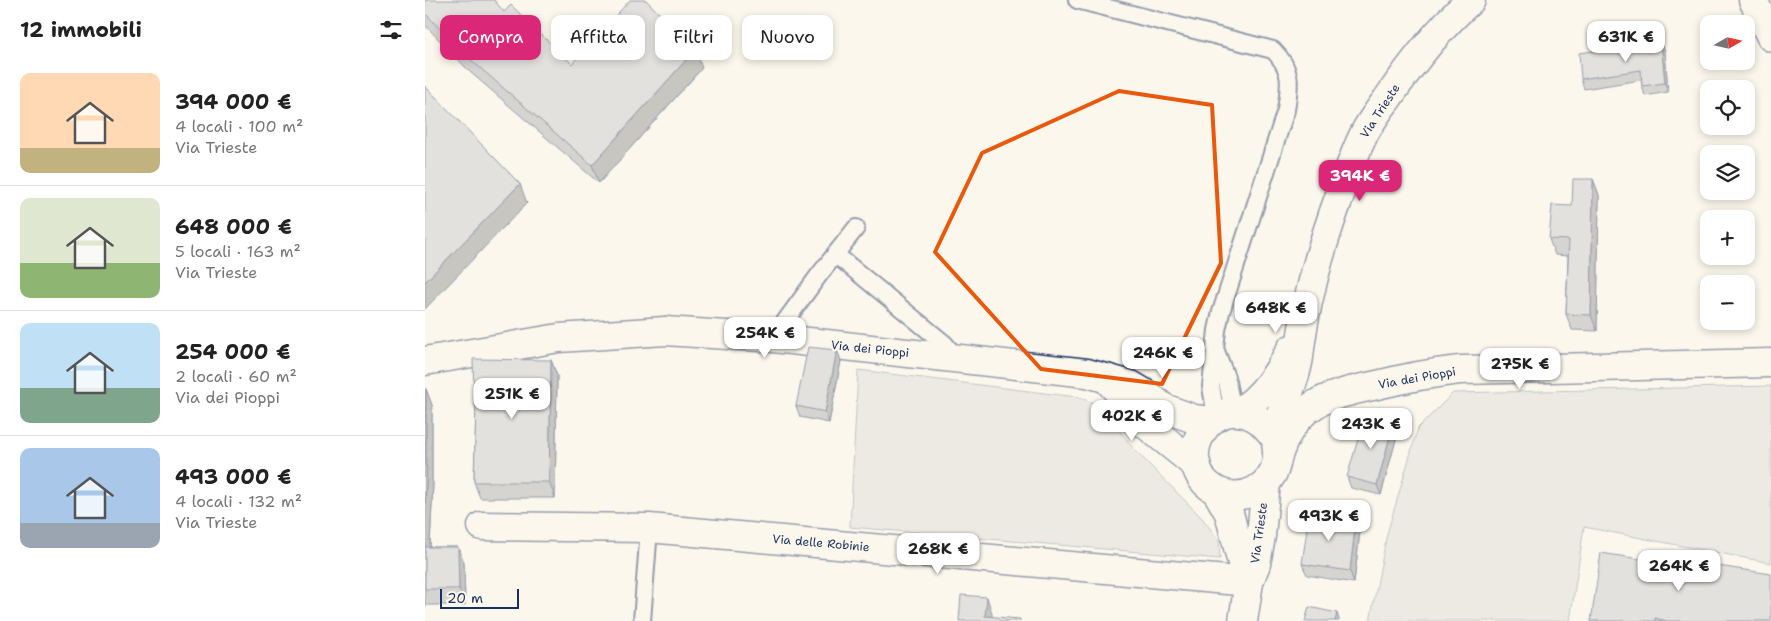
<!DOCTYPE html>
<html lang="it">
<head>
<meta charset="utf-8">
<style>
	:root { --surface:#fff; --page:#f2f2f2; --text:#222; --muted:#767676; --line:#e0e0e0; --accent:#db2777 }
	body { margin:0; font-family:"Shantell Sans",sans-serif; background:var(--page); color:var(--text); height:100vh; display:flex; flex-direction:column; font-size:19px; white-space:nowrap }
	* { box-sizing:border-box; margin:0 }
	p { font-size:16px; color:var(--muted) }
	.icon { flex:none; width:28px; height:28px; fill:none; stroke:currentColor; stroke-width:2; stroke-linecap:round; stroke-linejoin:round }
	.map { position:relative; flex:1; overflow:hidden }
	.side { display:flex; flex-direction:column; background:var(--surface); width:425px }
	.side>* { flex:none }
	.hud { position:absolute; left:15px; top:15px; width:475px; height:45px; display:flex; gap:10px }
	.needle { width:32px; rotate:81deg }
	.tools { position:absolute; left:1275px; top:15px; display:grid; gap:10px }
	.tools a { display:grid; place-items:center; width:55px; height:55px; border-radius:10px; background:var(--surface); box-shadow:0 2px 8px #0003; font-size:25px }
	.scale { position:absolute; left:15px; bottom:12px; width:79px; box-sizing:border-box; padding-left:5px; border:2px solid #1b2f5e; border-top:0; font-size:14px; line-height:18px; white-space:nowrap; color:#1b2f5e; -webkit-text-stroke:4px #fbf7ec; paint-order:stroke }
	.price { position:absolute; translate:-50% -42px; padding:0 11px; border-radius:10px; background:#fff; color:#222; font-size:16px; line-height:32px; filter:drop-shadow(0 1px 2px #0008) }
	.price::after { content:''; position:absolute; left:50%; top:30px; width:15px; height:11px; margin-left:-8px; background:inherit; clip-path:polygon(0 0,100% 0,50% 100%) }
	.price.selected { background:var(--accent); color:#fff }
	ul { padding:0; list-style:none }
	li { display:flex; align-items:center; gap:15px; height:125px; padding:0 20px }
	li+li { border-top:1px solid var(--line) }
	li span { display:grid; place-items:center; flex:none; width:140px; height:100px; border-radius:10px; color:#555 }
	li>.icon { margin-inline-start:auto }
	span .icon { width:60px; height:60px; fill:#fffc; stroke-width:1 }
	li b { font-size:21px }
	h2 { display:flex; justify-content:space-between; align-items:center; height:60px; padding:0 20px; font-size:21px }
	.chip { padding:0 18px; border-radius:10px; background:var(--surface); box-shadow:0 2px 8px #0003; font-size:18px; line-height:45px }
	.chip.selected { background:var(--accent); color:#fff }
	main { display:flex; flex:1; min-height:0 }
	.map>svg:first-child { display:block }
	.green { fill:#dadad7; stroke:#7a849a }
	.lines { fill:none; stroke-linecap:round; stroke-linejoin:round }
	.service-casing { stroke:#1b2f5e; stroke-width:20 }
	.minor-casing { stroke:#1b2f5e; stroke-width:31 }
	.tertiary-casing { stroke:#1b2f5e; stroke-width:31 }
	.service { stroke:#fbf7ec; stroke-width:16 }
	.minor { stroke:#fbf7ec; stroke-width:28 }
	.tertiary { stroke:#fbf7ec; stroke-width:28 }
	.wall { fill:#a8a9ad; stroke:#1b2f5e }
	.shaded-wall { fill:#888a8d; stroke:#1b2f5e }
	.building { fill:#c3c5c9; stroke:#1b2f5e }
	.marked { fill:none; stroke:#e8590c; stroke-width:4; stroke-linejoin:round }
	.labels { text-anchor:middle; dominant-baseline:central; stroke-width:4.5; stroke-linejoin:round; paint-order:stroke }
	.street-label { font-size:12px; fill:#1b2f5e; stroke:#fbf7ec }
</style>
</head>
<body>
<main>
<section class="side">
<h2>12 immobili<svg class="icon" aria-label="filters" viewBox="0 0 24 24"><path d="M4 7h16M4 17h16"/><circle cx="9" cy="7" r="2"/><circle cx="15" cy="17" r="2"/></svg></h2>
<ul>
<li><span style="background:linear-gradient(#ffd9b3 75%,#c2b280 0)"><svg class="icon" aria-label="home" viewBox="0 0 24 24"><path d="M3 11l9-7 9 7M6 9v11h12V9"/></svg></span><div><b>394 000 €</b><p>4 locali · 100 m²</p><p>Via Trieste</p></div></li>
<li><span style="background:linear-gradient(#dfe7d0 65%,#8fb573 0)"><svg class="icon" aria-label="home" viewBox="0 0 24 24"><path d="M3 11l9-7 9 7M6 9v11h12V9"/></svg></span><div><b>648 000 €</b><p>5 locali · 163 m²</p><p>Via Trieste</p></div></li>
<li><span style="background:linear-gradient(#bfe0f5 65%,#7fa58c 0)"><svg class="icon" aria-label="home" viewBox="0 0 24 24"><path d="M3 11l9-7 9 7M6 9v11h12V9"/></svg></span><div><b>254 000 €</b><p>2 locali · 60 m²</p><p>Via dei Pioppi</p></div></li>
<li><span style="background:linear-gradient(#a9c7e8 75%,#9aa5b1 0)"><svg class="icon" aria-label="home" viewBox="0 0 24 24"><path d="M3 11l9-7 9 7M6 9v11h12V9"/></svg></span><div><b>493 000 €</b><p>4 locali · 132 m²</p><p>Via Trieste</p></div></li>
</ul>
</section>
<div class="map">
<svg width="1346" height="621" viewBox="0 0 1346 621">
	<rect width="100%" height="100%" fill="#fbf7ec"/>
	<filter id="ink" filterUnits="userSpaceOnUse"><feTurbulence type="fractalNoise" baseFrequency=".02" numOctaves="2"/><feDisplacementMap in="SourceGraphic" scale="10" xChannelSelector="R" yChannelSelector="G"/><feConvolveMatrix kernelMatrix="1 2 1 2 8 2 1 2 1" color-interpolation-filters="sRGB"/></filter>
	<g filter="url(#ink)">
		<g class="green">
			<polygon points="433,370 652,397 669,403 677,409 709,449 777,518 794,540 795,559 425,527"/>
			<polygon points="1346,386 1346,563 1159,527 1145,621 945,621 962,534 993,428 1028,393"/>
		</g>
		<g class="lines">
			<defs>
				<g id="service">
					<path d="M652,0L848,50C868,70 865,84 861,110L796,312L792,330L786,386L791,417"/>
					<polyline points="410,254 520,344 532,359"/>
					<polyline points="348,338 394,275 431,228"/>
					<polyline points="791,351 801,377 808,411"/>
					<polyline points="217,621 224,528"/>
				</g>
				<g id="minor">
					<polyline points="1328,0 1346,37"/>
					<polyline points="0,361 134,338 240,331 348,338 662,373 706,385 723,395 739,408 769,419 786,421"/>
					<polyline points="681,378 698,397 709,415 772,466"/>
					<path d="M852,459C869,403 900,396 952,385C980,378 1007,373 1035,370L1346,363"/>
					<polyline points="57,526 224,528 824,582"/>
				</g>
				<g id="tertiary">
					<path d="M814,412C838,396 853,374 866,349"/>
					<path d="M850,437C845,431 840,425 834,420C786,386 742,465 792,491C817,504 849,487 852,459C853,445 848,437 853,422C860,400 871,380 874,357C880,300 896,246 916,192C923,174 929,154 938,136C944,123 954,110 963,98C987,63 1014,28 1046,0"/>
					<polyline points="792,492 804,513 817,563 824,582"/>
					<polyline points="818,621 824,582 831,564 836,536 841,483"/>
				</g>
			</defs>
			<use href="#service" class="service-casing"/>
			<use href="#minor" class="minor-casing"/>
			<use href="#tertiary" class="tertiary-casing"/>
			<use href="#service" class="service"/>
			<use href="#minor" class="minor"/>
			<use href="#tertiary" class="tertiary"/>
		</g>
		<g class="wall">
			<polygon points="0,0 79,12 147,64 277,68 174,183 45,72 0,25"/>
			<polygon points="1236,42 1240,51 1243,92 1220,96 1217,86 1216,80 1159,89 1156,79"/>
			<polygon points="1168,179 1174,195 1172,331 1147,330 1141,314 1143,256 1130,255 1124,239 1147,206"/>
			<polygon points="412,350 416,361 404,423 375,417 371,406"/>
			<polygon points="126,360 132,376 130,498 55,498 49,482 51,408 49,402"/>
			<polygon points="0,389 1,389 7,405 7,480 8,483 5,547 33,547 39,563 40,605 0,605"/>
			<polygon points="973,432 956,495 926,488 922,477"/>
			<polygon points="931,519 935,531 929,583 882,575 877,564"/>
			<polygon points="1273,568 1346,621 1166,621"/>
		</g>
		<g class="shaded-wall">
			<polygon points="1236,42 1240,51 1243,92 1240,83"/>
			<polygon points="270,50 277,68 174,183 167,165"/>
			<polygon points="1168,179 1174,195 1172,331 1166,315"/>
			<polygon points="95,184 102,203 0,309 0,282"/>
			<polygon points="412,350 416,361 404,423 400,412"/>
			<polygon points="126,360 132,376 130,498 124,482"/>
			<polygon points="1,389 7,405 7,480 8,483 4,563 0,553"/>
			<polygon points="969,421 973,432 956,495 952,485"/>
			<polygon points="931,519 935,531 929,583 925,571"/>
			<polygon points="33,547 39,563 40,605 34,589"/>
			<polygon points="562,597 567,613 567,621 560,616"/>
			<polygon points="912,613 914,619 914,621 910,621"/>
		</g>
		<g class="building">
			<polygon points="0,0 69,0 79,12 86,5 147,64 205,0 221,0 270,50 167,165 38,53 0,13"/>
			<polygon points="1236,42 1240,83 1217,86 1216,70 1156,79 1154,53"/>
			<polygon points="0,86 95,184 0,282"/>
			<polygon points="1148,179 1168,179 1166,315 1141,314 1144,240 1124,239 1127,205 1147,206"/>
			<polygon points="383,347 412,350 400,412 371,406"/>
			<polygon points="48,359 126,360 124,482 49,482 51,402 49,402"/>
			<polygon points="0,389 1,389 1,467 2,467 0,510"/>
			<polygon points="940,415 969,421 952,485 922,477"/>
			<polygon points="884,515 931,519 925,571 877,564"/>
			<polygon points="0,547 33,547 34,589 0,589"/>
			<polygon points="1176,553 1273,568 1273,563 1346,574 1346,621 1242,621 1230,618 1230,621 1166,621"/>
			<polygon points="536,595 562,597 560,616 595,619 595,621 534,621"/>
			<polygon points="884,607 912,613 910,621 880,621"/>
		</g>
	</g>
	<path d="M0 0H1346V621H0ZM694,91L787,105L796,263L737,384L616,369L510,252L557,153Z" fill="#fbf7ec" fill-opacity=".55" fill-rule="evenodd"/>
	<path class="marked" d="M694,91L787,105L796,263L737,384L616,369L510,252L557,153Z"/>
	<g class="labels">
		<g class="street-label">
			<text transform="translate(955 111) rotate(-57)">Via Trieste</text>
			<text transform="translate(445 349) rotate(6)">Via dei Pioppi</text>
			<text transform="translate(992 378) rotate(-10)">Via dei Pioppi</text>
			<text transform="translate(834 533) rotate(-82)">Via Trieste</text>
			<text transform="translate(396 543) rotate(5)">Via delle Robinie</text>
		</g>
	</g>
</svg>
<div class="tools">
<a><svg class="needle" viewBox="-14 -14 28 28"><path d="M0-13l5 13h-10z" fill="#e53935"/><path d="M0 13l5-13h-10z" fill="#767676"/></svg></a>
<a><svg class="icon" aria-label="locate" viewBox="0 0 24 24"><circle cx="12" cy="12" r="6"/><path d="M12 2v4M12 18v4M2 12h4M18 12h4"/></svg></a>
<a><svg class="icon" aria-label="layers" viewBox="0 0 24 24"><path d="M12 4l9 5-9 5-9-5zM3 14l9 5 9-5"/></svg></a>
<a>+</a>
<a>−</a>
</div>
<div class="scale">20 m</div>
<b class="price" style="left:1201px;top:63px">631K €</b>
<b class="price selected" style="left:935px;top:202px">394K €</b>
<b class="price" style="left:851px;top:334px">648K €</b>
<b class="price" style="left:340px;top:359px">254K €</b>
<b class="price" style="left:738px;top:379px">246K €</b>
<b class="price" style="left:1095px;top:390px">275K €</b>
<b class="price" style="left:87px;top:420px">251K €</b>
<b class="price" style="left:707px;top:442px">402K €</b>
<b class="price" style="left:946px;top:450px">243K €</b>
<b class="price" style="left:904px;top:542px">493K €</b>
<b class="price" style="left:513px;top:575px">268K €</b>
<b class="price" style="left:1254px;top:592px">264K €</b>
<div class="hud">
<a class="chip selected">Compra</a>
<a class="chip">Affitta</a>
<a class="chip">Filtri</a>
<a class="chip">Nuovo</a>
</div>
</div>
</main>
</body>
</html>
